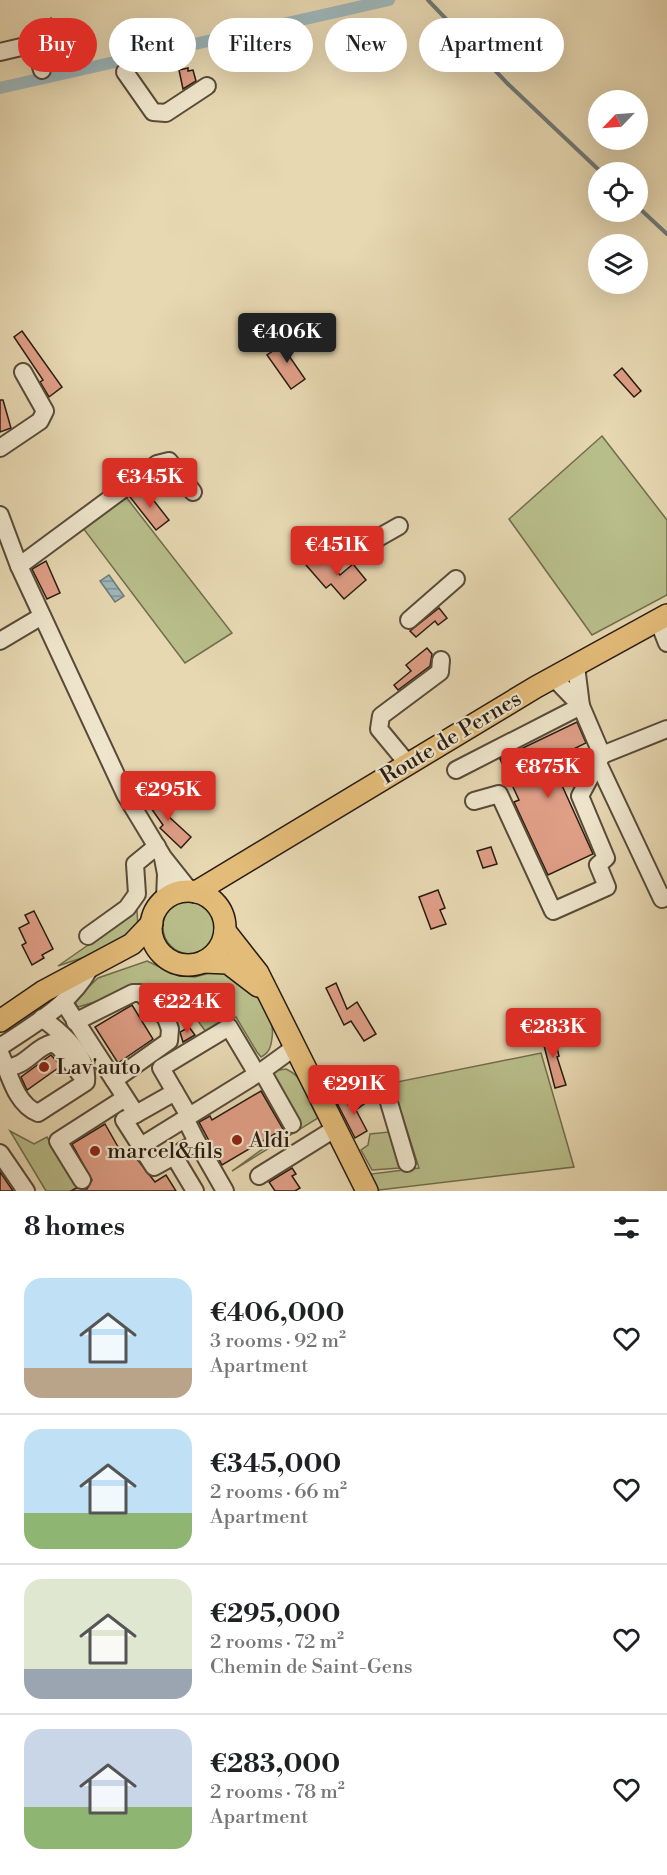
<!DOCTYPE html>
<html lang="en">
<head>
<meta charset="utf-8">
<style>
	:root { --surface:#fff; --page:#f2f2f2; --text:#202124; --muted:#757577; --line:#e0e0e0; --accent:#d93025 }
	body { margin:0; font-family:"Libre Bodoni",serif; background:var(--page); color:var(--text); height:100vh; display:flex; flex-direction:column; font-size:22px; white-space:nowrap }
	* { box-sizing:border-box; margin:0 }
	p { font-size:20px; color:var(--muted) }
	.icon { flex:none; width:33px; height:33px; fill:none; stroke:currentColor; stroke-width:2; stroke-linecap:round; stroke-linejoin:round }
	.map { position:relative; height:1191px; overflow:hidden }
	.drawer { display:flex; flex-direction:column; background:var(--surface); flex:1 }
	.drawer>* { flex:none }
	.guide { position:absolute; left:18px; top:18px; width:632px; height:54px; display:flex; gap:12px }
	.needle { width:39px; rotate:245deg }
	.buttons { position:absolute; left:588px; top:90px; display:grid; gap:12px }
	.buttons a { display:grid; place-items:center; width:60px; height:60px; border-radius:50%; background:var(--surface); box-shadow:0 6px 24px #0002; font-size:30px }
	.price { position:absolute; translate:-50% -51px; padding:0 14px; border-radius:6px; background:var(--accent); color:#fff; font-size:20px; line-height:39px; filter:drop-shadow(0 2px 3px #0008) }
	.price::after { content:''; position:absolute; left:50%; top:36px; width:18px; height:14px; margin-left:-9px; background:inherit; clip-path:polygon(0 0,100% 0,50% 100%) }
	.price.current { background:#222; color:#fff }
	ul { padding:0; list-style:none }
	li { display:flex; align-items:center; gap:18px; height:150px; padding:0 24px }
	li+li { border-top:2px solid var(--line) }
	li span { display:grid; place-items:center; flex:none; width:168px; height:120px; border-radius:18px; color:#555 }
	li>.icon { margin-inline-start:auto }
	span .icon { width:72px; height:72px; fill:#fffc; stroke-width:1 }
	li b { font-size:26px }
	h2 { display:flex; justify-content:space-between; align-items:center; height:72px; padding:0 24px; font-size:26px }
	.tag { padding:0 21px; border-radius:27px; background:var(--surface); box-shadow:0 6px 24px #0002; font-size:21px; line-height:54px }
	.tag.current { background:var(--accent); color:#fff }
	.map>svg:first-child { display:block }
	.green { fill:#b8be8a; stroke:#706d4e; stroke-width:1.5 }
	.water { fill:url(#water-rules); stroke:#6e7876; stroke-width:1.5 }
	.lines { fill:none; stroke-linecap:round; stroke-linejoin:round }
	.stream { stroke:#6e7876; stroke-width:4 }
	.canal { stroke:#9db6b9; stroke-width:12 }
	.building { fill:#e09f87; stroke:#281c11; stroke-width:1.5 }
	.minor-casing { stroke:#584b39; stroke-width:20 }
	.major-casing { stroke:#281c11; stroke-width:24 }
	.minor { stroke:#efe6cd; stroke-width:16 }
	.major { stroke:#e4bc79; stroke-width:21 }
	.poi-dot { fill:#8f2418; stroke:#efe6cd; stroke-width:2 }
	.labels { text-anchor:middle; dominant-baseline:central; stroke-width:4.5; stroke-linejoin:round; paint-order:stroke }
	.street-label { font-size:22px; fill:#281c11; stroke:#efe6cd }
	.poi-label { font-size:22px; fill:#281c11; stroke:#efe6cd; text-anchor:start }
</style>
</head>
<body>
<div class="map">
<svg width="667" height="1191" viewBox="0 0 667 1191">
	<defs>
		<pattern id="water-rules" width="6" height="5" patternUnits="userSpaceOnUse" patternTransform="scale(1.5)"><rect width="6" height="5" fill="#9db6b9"/><path d="M0 2.5h6" fill="none" stroke="#809395"/></pattern>
	</defs>
	<rect width="100%" height="100%" fill="#e7d8b2"/>
	<filter id="stains"><feTurbulence type="fractalNoise" baseFrequency=".00333" numOctaves="4"/><feColorMatrix values="0 0 0 0 .2 0 0 0 0 .09 0 0 0 0 .02 0 0 0 .5 -.17"/></filter>
	<radialGradient id="worn" r=".72"><stop offset=".6" stop-color="#630" stop-opacity="0"/><stop offset="1" stop-color="#630" stop-opacity=".3"/></radialGradient>
	<g class="green">
		<polygon points="602,436 667,520 667,595 592,635 509,519"/>
		<polygon points="126,497 232,633 185,663 83,528"/>
		<circle cx="190" cy="927" r="27"/>
		<polygon points="137,911 138,927 117,946 58,966"/>
		<path d="M147,961L179,976L195,977L220,970C244,985 277,1005 272,1038C271,1047 269,1053 261,1057L257,1052L236,1017L206,1032L174,988L148,986L78,1007L74,1001L98,978Z"/>
		<polygon points="541,1053 574,1167 379,1190 371,1174 419,1168 392,1083"/>
		<path d="M286,1069C308,1079 306,1100 318,1118L232,1171L297,1124L272,1078L273,1071Z"/>
		<polygon points="10,1131 34,1144 47,1137 81,1191 46,1191"/>
		<polygon points="389,1132 400,1168 372,1170 361,1150 368,1145 370,1134"/>
	</g>
	<polygon class="water" points="109,575 124,596 115,602 100,581"/>
	<g class="lines">
		<g class="stream">
			<polyline points="428,0 509,85 601,172"/>
			<polyline points="638,207 667,234"/>
		</g>
		<polyline class="canal" points="0,88 389,0"/>
	</g>
	<g class="building">
		<polygon points="51,18 66,39 63,41 65,45 60,49 65,57 56,57 59,62 51,64 44,40 35,30"/>
		<polygon points="188,68 188,71 193,70 196,81 183,89 179,70"/>
		<polygon points="22,331 62,387 49,397 40,382 43,380 14,337"/>
		<polygon points="292,338 297,346 287,353 305,379 291,389 267,355"/>
		<polygon points="622,368 641,391 634,397 614,375"/>
		<polygon points="0,400 3,400 11,428 0,432"/>
		<polygon points="143,487 169,520 156,530 130,497"/>
		<polygon points="325,557 340,575 353,564 366,580 344,599 331,584 326,588 306,565 314,558 318,563"/>
		<polygon points="46,561 60,593 47,599 32,569"/>
		<polygon points="439,608 447,618 438,625 435,621 416,637 410,631"/>
		<polygon points="427,648 432,654 430,666 398,690 394,685 411,671 406,665"/>
		<polygon points="577,722 586,743 557,757 562,767 555,770 593,854 548,875 514,802 519,800 500,759"/>
		<polygon points="159,795 169,812 166,814 191,837 181,848 160,828 163,825 146,801"/>
		<polygon points="491,847 497,864 483,868 477,851"/>
		<polygon points="438,890 445,908 440,910 446,924 431,929 419,897"/>
		<polygon points="34,911 53,949 42,955 44,958 32,965 22,945 26,943 19,928 29,923 25,915"/>
		<polygon points="336,983 347,1009 357,1002 376,1034 364,1041 351,1021 344,1025 326,988"/>
		<polygon points="132,1005 153,1039 118,1063 95,1027"/>
		<polygon points="189,1027 195,1035 183,1042 180,1032"/>
		<polygon points="553,1031 559,1056 557,1057 566,1085 555,1088 541,1034"/>
		<polygon points="51,1055 61,1066 27,1090 21,1077"/>
		<polygon points="261,1091 283,1129 222,1165 199,1122 210,1116 212,1120"/>
		<polygon points="370,1097 371,1099 356,1110 367,1131 355,1138 337,1103 347,1101 348,1105"/>
		<polygon points="105,1124 125,1159 133,1154 155,1182 166,1175 176,1191 71,1191 76,1188 87,1189 92,1180 72,1144"/>
		<polygon points="292,1168 296,1174 292,1176 300,1188 295,1191 275,1191 269,1182"/>
		<polygon points="0,1172 13,1191 0,1191"/>
	</g>
	<g class="lines">
		<defs>
			<g id="minor">
				<polyline points="0,52 34,44 42,70"/>
				<polyline points="125,72 153,112 166,113 207,86"/>
				<polyline points="0,448 40,421 45,411 23,372"/>
				<polyline points="0,515 19,566 125,794 163,857 190,891"/>
				<polyline points="348,555 399,526"/>
				<polyline points="19,566 157,464 169,461 193,492"/>
				<polyline points="409,620 456,579"/>
				<polyline points="658,620 667,643"/>
				<polyline points="0,641 42,616"/>
				<polyline points="554,678 581,706"/>
				<polyline points="602,755 667,729"/>
				<polyline points="598,763 662,899 667,897"/>
				<polyline points="408,764 379,729 381,716 440,672 441,660"/>
				<polyline points="456,770 581,706"/>
				<polyline points="474,801 499,794 553,911 607,887 598,865 606,858 580,796 602,755 581,706 576,666"/>
				<polyline points="163,858 166,874 165,899"/>
				<polyline points="88,936 127,908 137,894 135,864 157,846"/>
				<polyline points="64,1003 136,1114 124,1120 154,1167 174,1156 195,1191"/>
				<polyline points="75,1022 133,993 141,993 166,1018 170,1029 169,1041 114,1080"/>
				<path d="M0,1047C34,1024 70,1005 90,968"/>
				<path d="M0,1053C9,1072 15,1104 38,1113L86,1082C89,1055 62,1033 42,1018"/>
				<path d="M6,1067C25,1068 35,1047 52,1043L59,1047L80,1074"/>
				<polyline points="262,1071 292,1124"/>
				<polyline points="319,1095 377,1085 385,1089 407,1163"/>
				<polyline points="136,1114 175,1092"/>
				<polyline points="189,1116 161,1068 229,1027 257,1074"/>
				<polyline points="197,1142 225,1191"/>
				<polyline points="141,1146 262,1071 295,1047"/>
				<polyline points="0,1153 26,1191"/>
				<polyline points="174,1156 197,1142 185,1118"/>
				<polyline points="259,1176 336,1128"/>
				<polyline points="82,1180 58,1141 125,1098"/>
			</g>
			<g id="major">
				<circle cx="188" cy="928" r="37"/>
				<polyline points="196,892 536,687 667,615"/>
				<polyline points="225,931 258,973 367,1191"/>
				<polyline points="203,962 228,963 258,986"/>
				<polyline points="0,1021 44,991 132,944 152,923"/>
			</g>
		</defs>
		<use href="#minor" class="minor-casing"/>
		<use href="#major" class="major-casing"/>
		<use href="#minor" class="minor"/>
		<use href="#major" class="major"/>
	</g>
	<g class="poi-dot">
		<circle cx="44" cy="1067" r="6"/>
		<circle cx="237" cy="1140" r="6"/>
		<circle cx="95" cy="1151" r="6"/>
	</g>
	<g class="labels">
		<g class="street-label">
			<text transform="translate(451 738) rotate(-31)">Route de Pernes</text>
		</g>
		<g class="poi-label">
			<text x="56" y="1067">Lav'auto</text>
			<text x="249" y="1140">Aldi</text>
			<text x="107" y="1151">marcel&amp;fils</text>
		</g>
	</g>
	<rect width="100%" height="100%" filter="url(#stains)"/>
	<rect width="100%" height="100%" fill="url(#worn)"/>
</svg>
<div class="buttons">
<a><svg class="needle" viewBox="-14 -14 28 28"><path d="M0-13l5 13h-10z" fill="#e53935"/><path d="M0 13l5-13h-10z" fill="#757577"/></svg></a>
<a><svg class="icon" aria-label="locate" viewBox="0 0 24 24"><circle cx="12" cy="12" r="6"/><path d="M12 2v4M12 18v4M2 12h4M18 12h4"/></svg></a>
<a><svg class="icon" aria-label="layers" viewBox="0 0 24 24"><path d="M12 4l9 5-9 5-9-5zM3 14l9 5 9-5"/></svg></a>
</div>
<b class="price current" style="left:287px;top:364px">€406K</b>
<b class="price" style="left:150px;top:509px">€345K</b>
<b class="price" style="left:337px;top:577px">€451K</b>
<b class="price" style="left:548px;top:799px">€875K</b>
<b class="price" style="left:168px;top:822px">€295K</b>
<b class="price" style="left:187px;top:1034px">€224K</b>
<b class="price" style="left:553px;top:1059px">€283K</b>
<b class="price" style="left:354px;top:1116px">€291K</b>
<div class="guide">
<a class="tag current">Buy</a>
<a class="tag">Rent</a>
<a class="tag">Filters</a>
<a class="tag">New</a>
<a class="tag">Apartment</a>
</div>
</div>
<section class="drawer">
<h2>8 homes<svg class="icon" aria-label="filters" viewBox="0 0 24 24"><path d="M4 7h16M4 17h16"/><circle cx="9" cy="7" r="2"/><circle cx="15" cy="17" r="2"/></svg></h2>
<ul>
<li><span style="background:linear-gradient(#bfe0f5 75%,#b9a48a 0)"><svg class="icon" aria-label="home" viewBox="0 0 24 24"><path d="M3 11l9-7 9 7M6 9v11h12V9"/></svg></span><div><b>€406,000</b><p>3 rooms · 92 m²</p><p>Apartment</p></div><svg class="icon" aria-label="heart" viewBox="0 0 24 24"><path d="M12 20l-8-8c-3-5 5-10 8-4 3-6 11-1 8 4z"/></svg></li>
<li><span style="background:linear-gradient(#bfe0f5 70%,#8fb573 0)"><svg class="icon" aria-label="home" viewBox="0 0 24 24"><path d="M3 11l9-7 9 7M6 9v11h12V9"/></svg></span><div><b>€345,000</b><p>2 rooms · 66 m²</p><p>Apartment</p></div><svg class="icon" aria-label="heart" viewBox="0 0 24 24"><path d="M12 20l-8-8c-3-5 5-10 8-4 3-6 11-1 8 4z"/></svg></li>
<li><span style="background:linear-gradient(#dfe7d0 75%,#9aa5b1 0)"><svg class="icon" aria-label="home" viewBox="0 0 24 24"><path d="M3 11l9-7 9 7M6 9v11h12V9"/></svg></span><div><b>€295,000</b><p>2 rooms · 72 m²</p><p>Chemin de Saint-Gens</p></div><svg class="icon" aria-label="heart" viewBox="0 0 24 24"><path d="M12 20l-8-8c-3-5 5-10 8-4 3-6 11-1 8 4z"/></svg></li>
<li><span style="background:linear-gradient(#c9d6e8 65%,#8fb573 0)"><svg class="icon" aria-label="home" viewBox="0 0 24 24"><path d="M3 11l9-7 9 7M6 9v11h12V9"/></svg></span><div><b>€283,000</b><p>2 rooms · 78 m²</p><p>Apartment</p></div><svg class="icon" aria-label="heart" viewBox="0 0 24 24"><path d="M12 20l-8-8c-3-5 5-10 8-4 3-6 11-1 8 4z"/></svg></li>
</ul>
</section>
</body>
</html>
